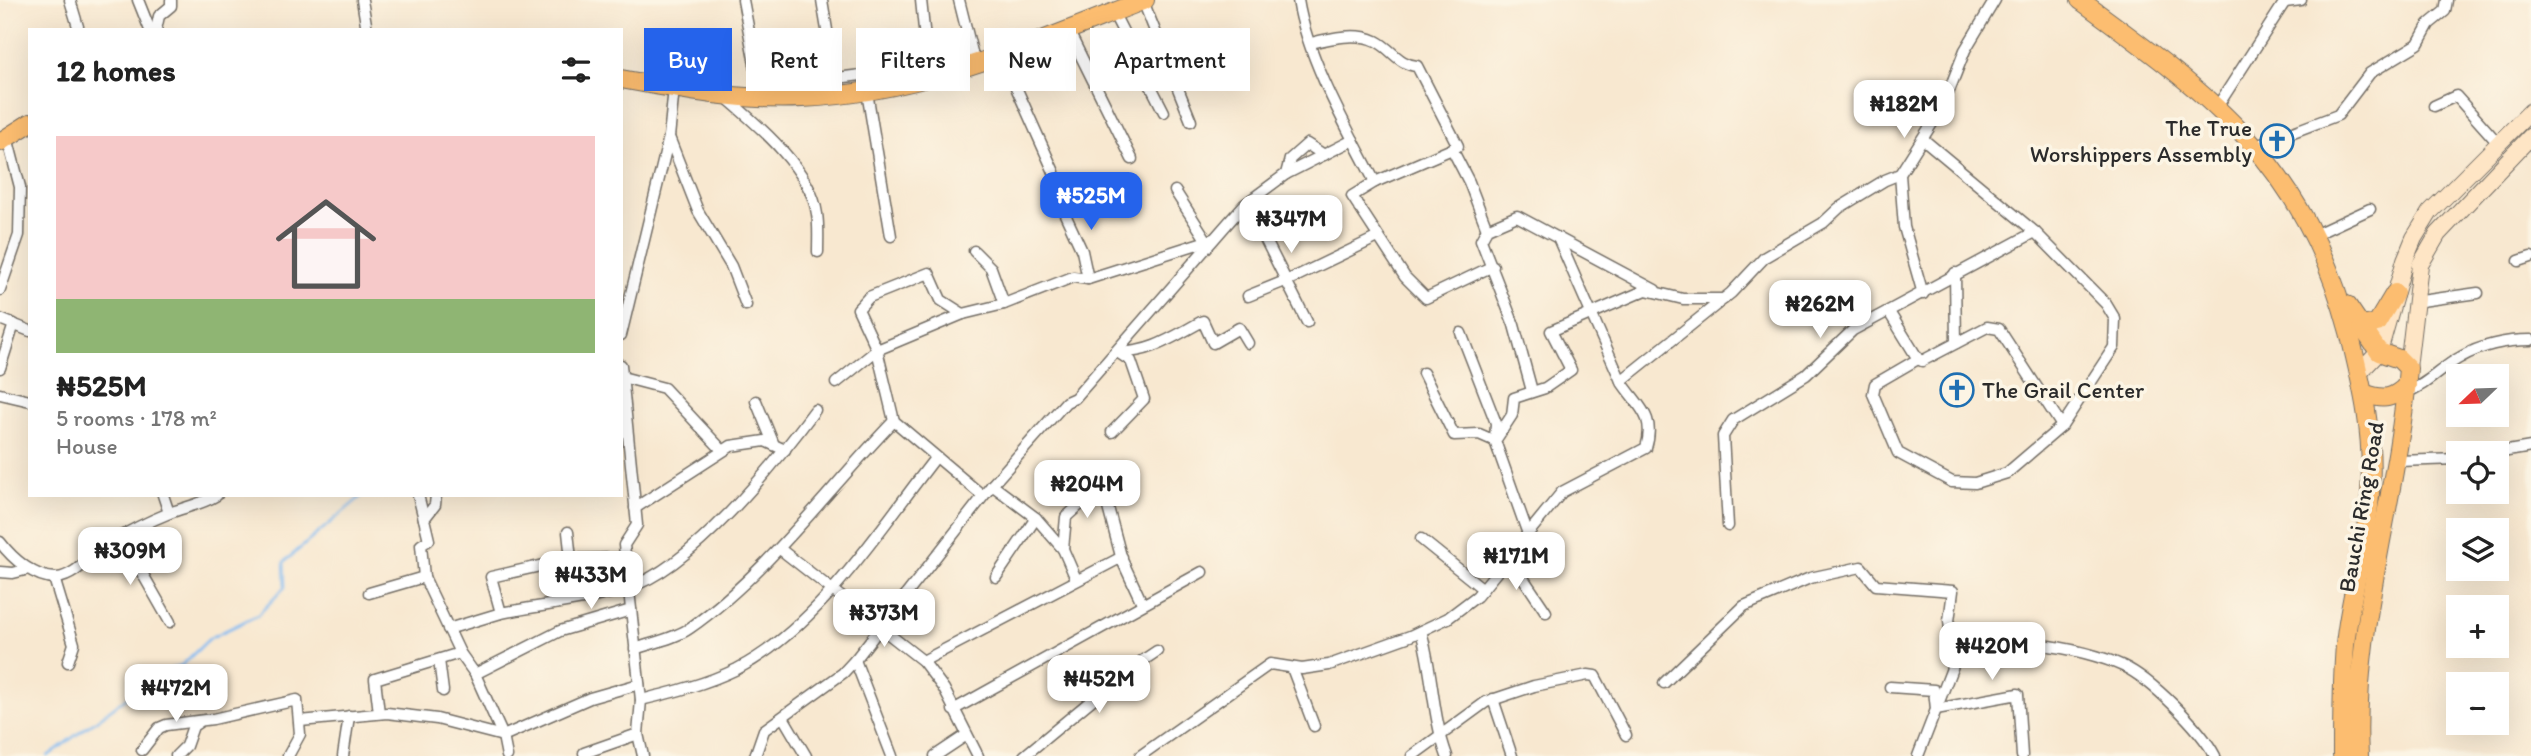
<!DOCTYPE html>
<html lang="en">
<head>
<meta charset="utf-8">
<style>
	:root { --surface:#fff; --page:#f2f2f2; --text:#222; --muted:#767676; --line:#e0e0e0; --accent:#2563eb }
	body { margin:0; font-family:Itim,sans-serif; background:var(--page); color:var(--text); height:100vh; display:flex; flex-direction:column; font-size:26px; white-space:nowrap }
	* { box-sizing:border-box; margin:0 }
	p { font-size:23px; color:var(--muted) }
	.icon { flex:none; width:38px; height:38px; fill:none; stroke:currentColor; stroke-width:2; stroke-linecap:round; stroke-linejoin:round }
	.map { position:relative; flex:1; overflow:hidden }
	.side { position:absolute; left:28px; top:28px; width:595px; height:469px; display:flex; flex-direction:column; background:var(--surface); border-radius:0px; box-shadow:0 7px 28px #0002 }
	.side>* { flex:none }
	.top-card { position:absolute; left:644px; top:28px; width:665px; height:63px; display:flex; gap:14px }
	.needle { width:46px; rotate:247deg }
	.buttons { position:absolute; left:2446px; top:364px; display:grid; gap:14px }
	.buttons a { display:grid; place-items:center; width:63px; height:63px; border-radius:0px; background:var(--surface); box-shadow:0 7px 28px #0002; font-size:35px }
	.price { position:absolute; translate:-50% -60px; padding:0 16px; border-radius:14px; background:#fff; color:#222; font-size:23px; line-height:46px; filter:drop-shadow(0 2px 4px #0008) }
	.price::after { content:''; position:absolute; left:50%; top:42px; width:21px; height:16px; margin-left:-10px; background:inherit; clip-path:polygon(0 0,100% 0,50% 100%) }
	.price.on { background:var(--accent); color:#fff }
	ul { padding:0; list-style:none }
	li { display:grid; align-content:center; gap:14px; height:371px; padding:0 28px }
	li+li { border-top:2px solid var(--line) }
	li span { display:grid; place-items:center; height:217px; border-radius:0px; color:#555 }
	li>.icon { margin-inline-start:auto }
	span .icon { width:126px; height:126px; fill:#fffc; stroke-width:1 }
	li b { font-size:30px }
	h2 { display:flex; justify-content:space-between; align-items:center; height:84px; padding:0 28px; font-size:30px }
	.tag { padding:0 24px; border-radius:0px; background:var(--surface); box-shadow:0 7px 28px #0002; font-size:24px; line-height:63px }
	.tag.on { background:var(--accent); color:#fff }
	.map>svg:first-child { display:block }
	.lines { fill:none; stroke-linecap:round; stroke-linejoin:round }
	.stream { stroke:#81bbf2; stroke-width:2.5 }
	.minor-casing { stroke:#736d65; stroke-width:13 }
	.secondary-casing { stroke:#736d65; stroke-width:18 }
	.primary-casing { stroke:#736d65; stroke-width:20 }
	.minor { stroke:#fff; stroke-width:10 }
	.secondary { stroke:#fee5c5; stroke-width:16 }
	.primary { stroke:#fcbd6f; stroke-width:18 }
	.labels { text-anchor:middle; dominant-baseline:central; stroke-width:7; stroke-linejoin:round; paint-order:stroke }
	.poi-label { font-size:23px; fill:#2b2b2b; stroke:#fcf5e5; text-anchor:end }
	.street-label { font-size:23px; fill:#2b2b2b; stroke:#fcf5e5 }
</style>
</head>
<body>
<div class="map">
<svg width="2531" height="756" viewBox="0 0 2531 756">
	<rect width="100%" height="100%" fill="#fcf5e5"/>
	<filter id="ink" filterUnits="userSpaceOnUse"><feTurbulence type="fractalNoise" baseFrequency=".0143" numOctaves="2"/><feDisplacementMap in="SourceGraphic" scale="14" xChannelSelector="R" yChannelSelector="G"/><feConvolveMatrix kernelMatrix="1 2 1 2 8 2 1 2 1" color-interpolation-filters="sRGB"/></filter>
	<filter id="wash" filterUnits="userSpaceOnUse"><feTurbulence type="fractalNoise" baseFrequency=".00686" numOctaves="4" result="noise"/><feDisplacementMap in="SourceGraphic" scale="28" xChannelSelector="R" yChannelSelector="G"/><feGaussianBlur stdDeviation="1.57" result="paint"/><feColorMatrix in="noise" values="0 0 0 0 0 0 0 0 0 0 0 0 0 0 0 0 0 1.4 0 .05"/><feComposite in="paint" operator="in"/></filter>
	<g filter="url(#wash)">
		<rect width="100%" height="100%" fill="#f8e8d0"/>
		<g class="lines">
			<polyline class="stream" points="48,756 138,689 144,688 145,682 153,676 182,665 210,638 258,615 285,587 284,562 363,495"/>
		</g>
	</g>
	<g filter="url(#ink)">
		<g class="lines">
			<defs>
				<g id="minor">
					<polyline points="70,0 79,30"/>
					<polyline points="138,0 150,30"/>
					<polyline points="362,0 367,30"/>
					<polyline points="743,0 761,96"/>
					<polyline points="822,0 838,96"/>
					<polyline points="959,0 975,64"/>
					<path d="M1298,0C1307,58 1348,130 1375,182L1452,149L1469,182L1487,229"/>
					<polyline points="1143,1 1191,121"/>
					<polyline points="2285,2 2301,0"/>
					<polyline points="1113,12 1164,112"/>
					<polyline points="156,30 159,16 171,6 171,0"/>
					<polyline points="1068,30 1132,159"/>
					<path d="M1311,43C1331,38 1357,32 1376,41C1392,49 1399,65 1417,66L1458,146L1452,149"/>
					<polyline points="1002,56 1054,172"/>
					<polyline points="837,78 909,69 927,59 921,0"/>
					<polyline points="1173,83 1225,58"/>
					<polyline points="867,92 891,236"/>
					<path d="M724,96C757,124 811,169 817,214C819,226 818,240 818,252"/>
					<polyline points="2434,106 2456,96 2497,142"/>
					<polyline points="2217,107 2286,0"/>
					<polyline points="669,137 698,211 731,266 746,305"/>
					<polyline points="2256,146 2338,115 2370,73 2418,44 2429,24 2445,11 2447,0"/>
					<polyline points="1286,174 1353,140"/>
					<polyline points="1375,182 1352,196 1405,277 1426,298 1493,266"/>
					<polyline points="1175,191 1207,241"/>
					<polyline points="1057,197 1082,251 1088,279"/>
					<polyline points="1247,203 1307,322"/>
					<polyline points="2314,235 2370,209"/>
					<polyline points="1558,238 1621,381"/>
					<polyline points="974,251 991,268 1004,304"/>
					<polyline points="2519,261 2531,257"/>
					<polyline points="1955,273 1956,343"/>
					<polyline points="0,290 19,235 20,187 7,137"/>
					<polyline points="1923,294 1904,227 1900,174 1943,106 1965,50 1995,0"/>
					<polyline points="1248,296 1295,277 1378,237"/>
					<polyline points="2414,302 2478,293"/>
					<polyline points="1889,312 1918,359 1922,361 1987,327 1999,329 2062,426"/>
					<polyline points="0,319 30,331"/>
					<polyline points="621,335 669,137 674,88"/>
					<path d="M1117,352C1150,354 1174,336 1203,321L1213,343L1239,328L1248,343"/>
					<polyline points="1918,359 1875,384 1873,394 1898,453 1952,482 1975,483 2007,473 2062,426 2114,347 2115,319 2106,304 2035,232 1923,139"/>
					<polyline points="621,365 637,525 624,545 641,700 638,734 643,756"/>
					<polyline points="0,368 14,324"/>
					<polyline points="1423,373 1454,435 1479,434 1495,441 1496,423 1461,333"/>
					<polyline points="622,377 664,388 722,450"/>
					<polyline points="836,383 877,350 858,309 869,297 929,273 941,300 963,314"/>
					<polyline points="1532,391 1514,325 1481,240 1487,229 1517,216 1655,290"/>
					<path d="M2405,393C2429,384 2440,368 2461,357C2482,345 2508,340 2531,340"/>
					<polyline points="0,394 30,401"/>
					<polyline points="756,401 774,445"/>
					<polyline points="1112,432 1144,399 1131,361 1119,353"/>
					<polyline points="2496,453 2531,447"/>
					<polyline points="2398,461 2459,459"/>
					<polyline points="992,485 1036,518 996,577"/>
					<polyline points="163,495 169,513"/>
					<polyline points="418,495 424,519"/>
					<polyline points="983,496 894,421 877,350 963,314 1004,304 1073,277 1088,279 1213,239"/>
					<polyline points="635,508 731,446 765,441 785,450"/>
					<polyline points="1036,518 1063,549 1076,579"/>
					<polyline points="1728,526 1723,436 1733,420 1806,375 1853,330 2035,232"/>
					<polyline points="568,532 571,559"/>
					<polyline points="1528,534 1495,441 1512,415 1514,398 1545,388 1571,370 1551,331 1646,290 1683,299 1724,299"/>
					<polyline points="121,536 170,622"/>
					<polyline points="1421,539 1483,589"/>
					<path d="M0,542C12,558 35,579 57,578C77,576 92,553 109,543C128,532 147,522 167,514C184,507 201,505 217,495"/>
					<polyline points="780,549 923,661 944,689 978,756"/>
					<polyline points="1063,549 1066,517 1102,485 1122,560 1142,603"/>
					<polyline points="1509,557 1546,612"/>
					<path d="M626,558L571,559L491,577L501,613C542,605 587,601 627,588C692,568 775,464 815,410"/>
					<polyline points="0,572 13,573 29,569"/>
					<polyline points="424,577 421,545 429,540 424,519 435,505 436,495"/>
					<polyline points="54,578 74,644 68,662"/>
					<polyline points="369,593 424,577 460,653 475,674 503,736 507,756"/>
					<polyline points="448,629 501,613"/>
					<path d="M1421,631C1433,672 1432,716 1447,756"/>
					<path d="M635,649C652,643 676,638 690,628C768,573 828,489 894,421"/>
					<polyline points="439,660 443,691"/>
					<polyline points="855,660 892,756"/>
					<polyline points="923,661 1122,557"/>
					<polyline points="1292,668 1314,726"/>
					<polyline points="475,674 560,631 631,610"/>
					<polyline points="1664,683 1744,606 1810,578 1861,567 1876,585 1953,591 1949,621 1954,663"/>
					<polyline points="1890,687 1934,690 1936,709 2018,694 2022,756"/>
					<polyline points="1493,699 1512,756"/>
					<path d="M641,700C674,692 706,684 737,669C819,627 880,528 936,457"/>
					<polyline points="953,710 1202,572"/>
					<polyline points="379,713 375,679 460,653"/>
					<polyline points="783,717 806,756"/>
					<polyline points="300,721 387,713 437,719 503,736 590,698 639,684"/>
					<polyline points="142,750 159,728 166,725 213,719 297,700 300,734 288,756"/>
					<polyline points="584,753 638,734"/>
					<polyline points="176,756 186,746 193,726 199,722"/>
					<polyline points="343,756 349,716"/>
					<polyline points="755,756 764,730 843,673 855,660 992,485 1066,402 1075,398 1228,223 1244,205 1286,174 1290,159 1307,144 1324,155"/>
					<polyline points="935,756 965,736"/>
					<polyline points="1024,756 1127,671 1157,651"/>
					<path d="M1140,756L1270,664L1302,669L1329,665L1410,636L1448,618L1477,596L1562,492L1646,448C1656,415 1638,407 1621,381L1731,293L1765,257L1823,223L1839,208L1885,180L1900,174"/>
					<polyline points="1412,756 1486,702 1534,686 1588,675 1595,676 1626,735"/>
					<path d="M1918,756L1954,663C1984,626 2086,649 2123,666C2151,679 2201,729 2215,756"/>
				</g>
				<g id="secondary">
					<polyline points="2408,368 2420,265 2438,234 2531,136"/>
					<polyline points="2361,371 2379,352 2405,260 2414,238 2430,212 2531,111"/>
				</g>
				<g id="primary">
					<path d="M2080,0C2214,98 2304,163 2349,332C2363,389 2374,434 2370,494C2367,545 2350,594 2345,645C2342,682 2342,719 2342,756"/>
					<path d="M621,79C680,90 742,101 802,98C923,93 1033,43 1145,0"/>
					<polyline points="0,142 30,123"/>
					<path d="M2347,305L2379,352L2399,359L2408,368C2398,498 2352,625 2359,756"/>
					<polyline points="2362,326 2377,323 2395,293"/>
					<path d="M2366,394C2384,400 2393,399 2407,385"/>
				</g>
			</defs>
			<use href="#minor" class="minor-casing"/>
			<use href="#secondary" class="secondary-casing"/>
			<use href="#primary" class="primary-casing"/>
			<use href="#minor" class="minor"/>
			<use href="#secondary" class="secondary"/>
			<use href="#primary" class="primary"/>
		</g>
	</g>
	<defs>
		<symbol id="church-ring" viewBox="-11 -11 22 22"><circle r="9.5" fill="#fcf5e5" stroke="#1f6fb2" stroke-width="1.5"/><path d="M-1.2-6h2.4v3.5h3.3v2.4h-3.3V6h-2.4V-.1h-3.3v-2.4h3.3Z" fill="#1f6fb2"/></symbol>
	</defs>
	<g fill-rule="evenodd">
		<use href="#church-ring" x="2258" y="122" width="38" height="38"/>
		<use href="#church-ring" x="1938" y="371" width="38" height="38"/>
	</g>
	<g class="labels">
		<g class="poi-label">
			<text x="2252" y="128">The True<tspan x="2252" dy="26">Worshippers Assembly</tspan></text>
			<text x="1982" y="390" text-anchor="start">The Grail Center</text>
		</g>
		<g class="street-label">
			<text transform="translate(2361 507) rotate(-80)">Bauchi Ring Road</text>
		</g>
	</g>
</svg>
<div class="buttons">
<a><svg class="needle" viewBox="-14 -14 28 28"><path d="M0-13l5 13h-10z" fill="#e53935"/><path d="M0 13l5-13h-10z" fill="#767676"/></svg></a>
<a><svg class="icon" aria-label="locate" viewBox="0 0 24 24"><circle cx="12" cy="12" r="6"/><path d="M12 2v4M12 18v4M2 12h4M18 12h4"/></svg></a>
<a><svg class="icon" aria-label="layers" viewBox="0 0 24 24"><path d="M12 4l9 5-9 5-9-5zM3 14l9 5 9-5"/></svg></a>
<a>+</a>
<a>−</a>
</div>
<b class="price" style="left:1904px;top:140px">₦182M</b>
<b class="price on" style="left:1091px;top:232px">₦525M</b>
<b class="price" style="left:1291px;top:255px">₦347M</b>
<b class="price" style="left:1820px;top:340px">₦262M</b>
<b class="price" style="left:1087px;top:520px">₦204M</b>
<b class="price" style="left:130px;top:587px">₦309M</b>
<b class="price" style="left:1516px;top:592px">₦171M</b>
<b class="price" style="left:591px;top:611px">₦433M</b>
<b class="price" style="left:884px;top:649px">₦373M</b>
<b class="price" style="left:1992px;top:682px">₦420M</b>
<b class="price" style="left:1099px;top:715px">₦452M</b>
<b class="price" style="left:176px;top:724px">₦472M</b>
<div class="top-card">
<a class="tag on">Buy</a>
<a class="tag">Rent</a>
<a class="tag">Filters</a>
<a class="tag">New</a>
<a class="tag">Apartment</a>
</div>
<section class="side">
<h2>12 homes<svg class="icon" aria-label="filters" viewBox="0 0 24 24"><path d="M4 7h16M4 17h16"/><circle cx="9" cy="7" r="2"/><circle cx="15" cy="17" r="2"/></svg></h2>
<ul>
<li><span style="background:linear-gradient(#f6c9c9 75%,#8fb573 0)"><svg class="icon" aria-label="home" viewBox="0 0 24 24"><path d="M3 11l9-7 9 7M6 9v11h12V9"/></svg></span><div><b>₦525M</b><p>5 rooms · 178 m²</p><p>House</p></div></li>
</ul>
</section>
</div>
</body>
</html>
